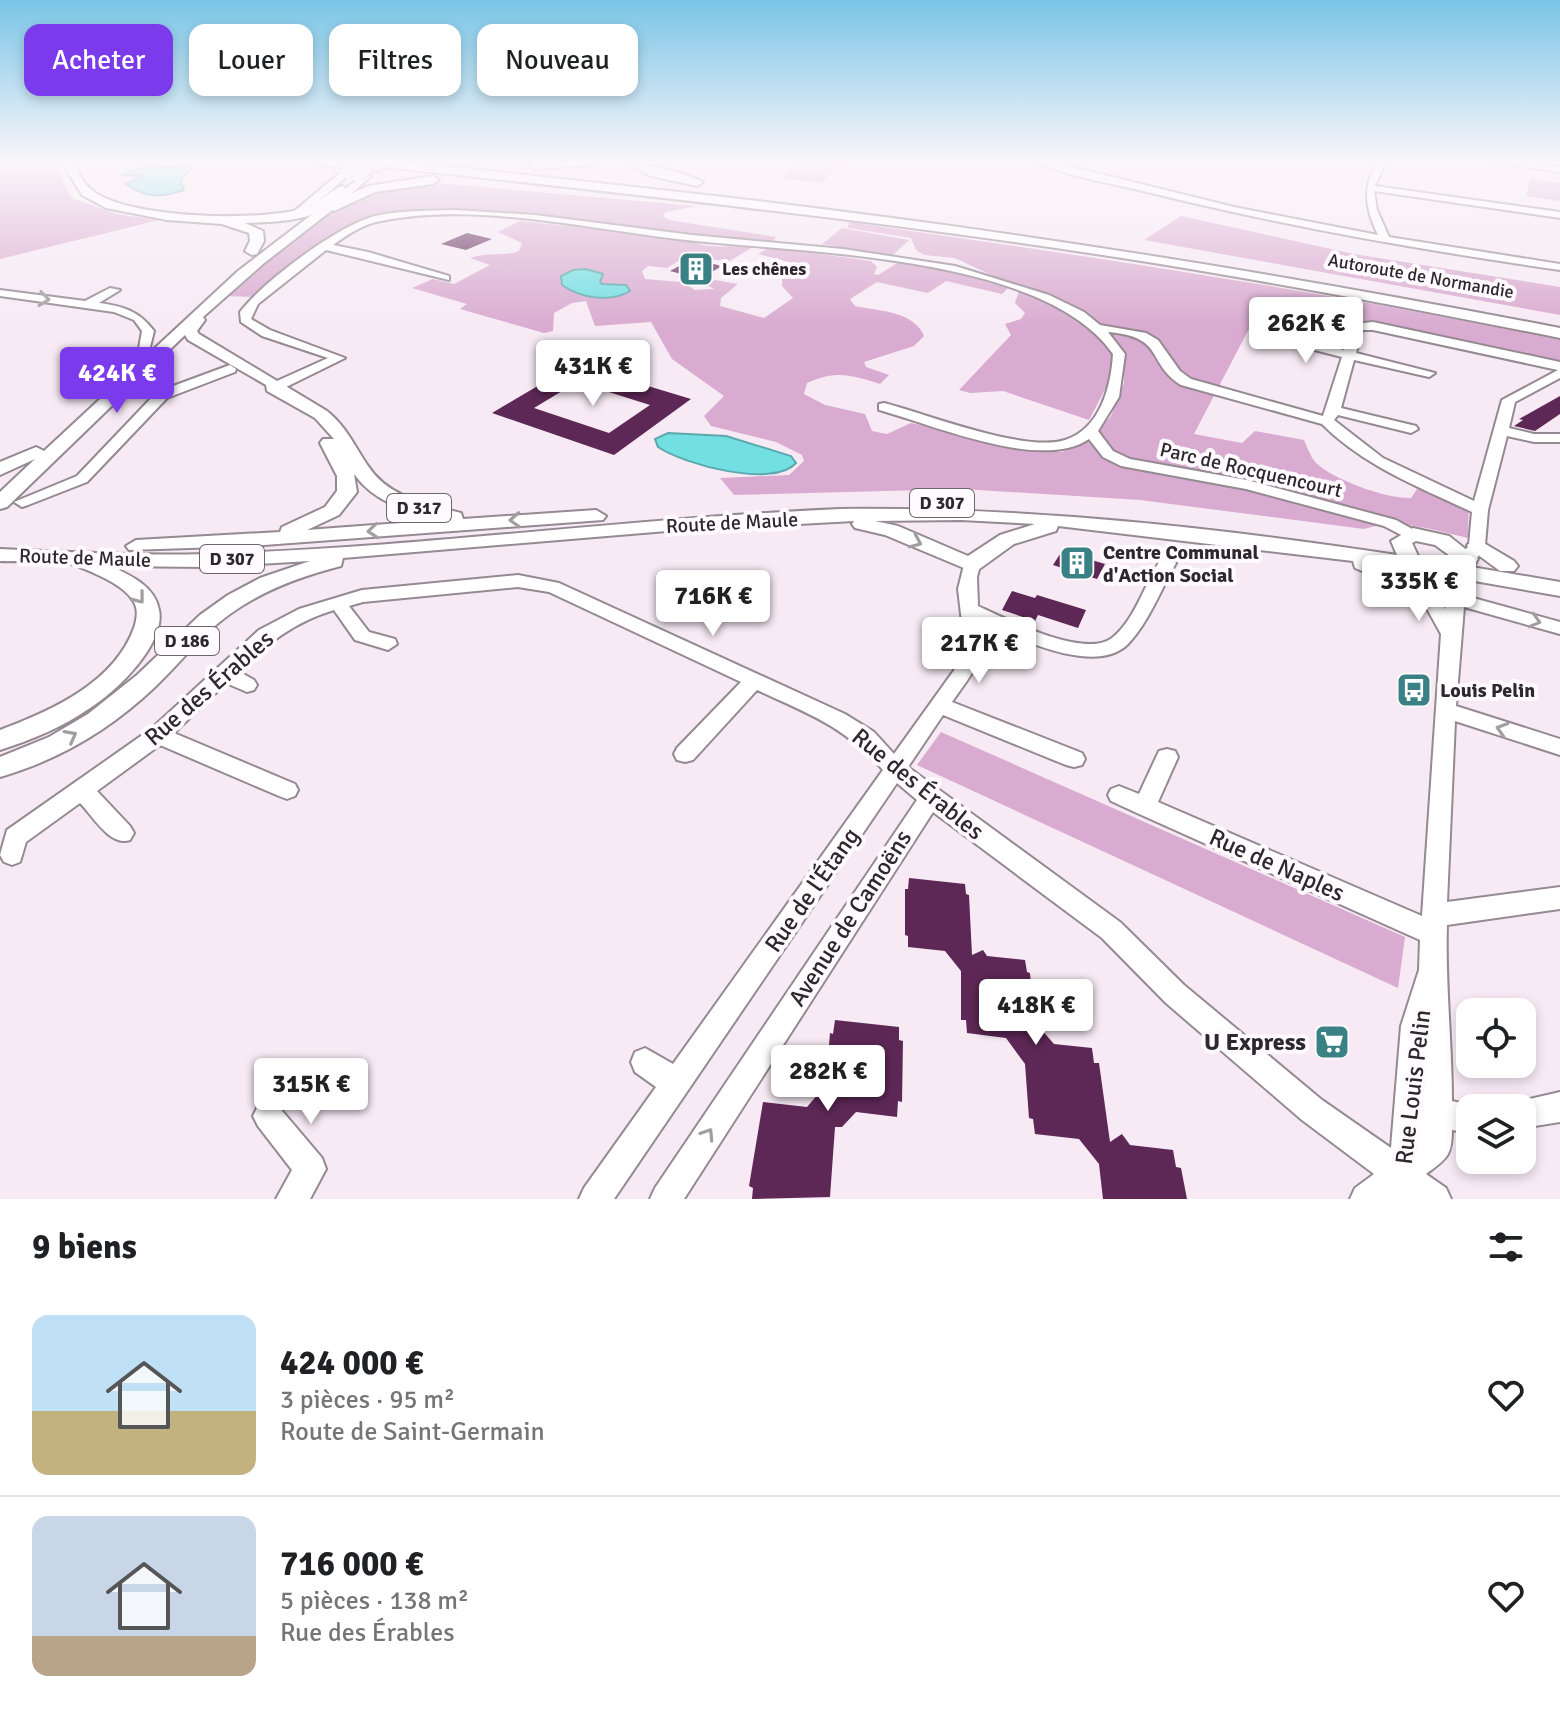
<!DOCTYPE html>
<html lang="fr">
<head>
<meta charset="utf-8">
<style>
	:root { --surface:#fff; --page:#f6f6f6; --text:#202124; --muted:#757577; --line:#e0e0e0; --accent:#7c3aed }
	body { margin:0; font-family:Signika,sans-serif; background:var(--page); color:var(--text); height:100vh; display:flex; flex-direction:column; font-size:30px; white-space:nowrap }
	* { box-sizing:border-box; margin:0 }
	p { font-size:26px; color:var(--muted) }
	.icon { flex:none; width:44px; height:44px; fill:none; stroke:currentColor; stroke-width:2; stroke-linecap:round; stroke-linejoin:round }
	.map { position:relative; height:1199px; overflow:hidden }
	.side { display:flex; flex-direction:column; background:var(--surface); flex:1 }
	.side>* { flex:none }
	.top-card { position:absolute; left:24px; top:24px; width:800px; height:72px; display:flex; gap:16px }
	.fabs { position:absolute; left:1456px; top:998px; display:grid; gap:16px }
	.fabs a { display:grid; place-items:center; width:80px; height:80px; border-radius:16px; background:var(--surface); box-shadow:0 4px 12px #0003; font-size:40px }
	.price { position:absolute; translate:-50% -68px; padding:0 18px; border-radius:8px; background:#fff; color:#222; font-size:26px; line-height:52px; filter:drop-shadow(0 2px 4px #0008) }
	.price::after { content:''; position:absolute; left:50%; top:48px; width:24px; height:18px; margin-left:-12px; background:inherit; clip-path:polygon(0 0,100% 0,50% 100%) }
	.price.active { background:var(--accent); color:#fff }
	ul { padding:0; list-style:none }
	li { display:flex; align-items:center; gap:24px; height:200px; padding:0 32px }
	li+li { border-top:2px solid var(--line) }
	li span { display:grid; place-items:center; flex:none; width:224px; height:160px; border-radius:16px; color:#555 }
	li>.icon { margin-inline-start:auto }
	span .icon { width:96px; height:96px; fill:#fffc; stroke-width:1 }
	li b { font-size:34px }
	h2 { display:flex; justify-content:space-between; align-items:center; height:96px; padding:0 32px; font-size:34px }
	.pill { padding:0 28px; border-radius:16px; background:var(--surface); box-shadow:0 4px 12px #0003; font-size:28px; line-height:72px }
	.pill.active { background:var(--accent); color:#fff }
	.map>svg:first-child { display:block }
	.green { fill:#d9abd0 }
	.water { fill:#72dfe3; stroke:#5da8ac; stroke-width:2 }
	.building { fill:#5e2856; fill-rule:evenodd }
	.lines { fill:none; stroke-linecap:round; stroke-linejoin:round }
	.minor-casing { stroke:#958992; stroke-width:4 }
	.major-casing { stroke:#958992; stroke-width:4 }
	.highway-casing { stroke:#958992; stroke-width:4 }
	.minor { fill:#fff; fill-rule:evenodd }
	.major { fill:#fff; fill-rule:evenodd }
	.highway { fill:#fff; fill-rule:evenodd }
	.major-bridge-casing { stroke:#958992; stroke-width:13; stroke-linecap:butt }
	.highway-bridge-casing { stroke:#958992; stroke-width:15; stroke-linecap:butt }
	.major-bridge { stroke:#fff; stroke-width:11 }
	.highway-bridge { stroke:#fff; stroke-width:13 }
	.oneway { stroke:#a09ea0 }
	.labels { text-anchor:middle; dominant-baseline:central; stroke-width:8; stroke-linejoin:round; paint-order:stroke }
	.far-poi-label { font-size:18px; font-weight:bold; fill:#2d282c; stroke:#fffafe; text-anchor:start }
	.far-street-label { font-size:18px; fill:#2d282c; stroke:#fffafe }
	.shield { fill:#fffafe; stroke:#6c676b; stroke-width:2 }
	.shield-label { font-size:18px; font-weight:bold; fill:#2d282c }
	.street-label { font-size:20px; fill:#2d282c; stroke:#fffafe }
	.poi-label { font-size:20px; font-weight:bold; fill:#2d282c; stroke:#fffafe; text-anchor:start }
	.near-street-label { font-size:24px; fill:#2d282c; stroke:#fffafe }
	.near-poi-label { font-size:24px; font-weight:bold; fill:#2d282c; stroke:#fffafe; text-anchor:end }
</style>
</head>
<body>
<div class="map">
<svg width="1560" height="1199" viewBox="0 0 1560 1199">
	<rect width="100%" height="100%" fill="#f7eaf4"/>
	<g class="green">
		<polygon points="0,161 52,161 72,198 116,214 159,220 0,259"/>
		<polygon points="802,161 845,161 821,183 780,178"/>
		<polygon points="1530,179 1560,183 1560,201 1526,196"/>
		<path d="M427,182L696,206L666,212L663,216L669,220L776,237L772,243C663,231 552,213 443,214C413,215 381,214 352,224C323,233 279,277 254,297L222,296C266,262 309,219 360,196C381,187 404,184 427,182Z"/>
		<polygon points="1181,216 1354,254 1560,287 1560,315 1144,240"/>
		<path d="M520,221L687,239C707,251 730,244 753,247L728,262L689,255L667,268L648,266L642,271L645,279L682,282L695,290L714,289L707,285L715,280L738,284L721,298L720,306L764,318L793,298L782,286V279L801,265L758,254L770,247L871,261L877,267L874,274L878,275L899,262L945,270L1008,288L1002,294L946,281L928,293L877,282L850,299L855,306C879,311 914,311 924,336L914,346L864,362L866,367L889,375L880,384C850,375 837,370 807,383L804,394L825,405L865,414L872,431L887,434L911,423L1039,451L1062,452L1089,441L1111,416L1124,383V355L1105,326L1075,306L995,277L955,258L924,255L916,250L911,238L848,228L849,222C1087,256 1325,291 1560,340V362L1264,300L1194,434L1242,443L1255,431L1304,440C1307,447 1311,458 1316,463C1334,480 1387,499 1411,498L1419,486L1469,499L1468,538C1433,530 1399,518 1364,529L1140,500L962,489L734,495L720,478L789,475L804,461L802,455L776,442L711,426L704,416L724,396L672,359L651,322L595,326L586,301L572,303L554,313L553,331L544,333L460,309L467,304L412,288L433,279L454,284L490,265L470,258C486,252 503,257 519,251L522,243L498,232Z"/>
		<polygon points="842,228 909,240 892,256 822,244"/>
		<path d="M1019,291C1062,307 1080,319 1112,352L1108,384L1089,420L1003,391L970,393L959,390L1011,335L1005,324L1021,319L1025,313L1015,303Z"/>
		<polygon points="941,732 1405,937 1398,988 917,765"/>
	</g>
	<g class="water">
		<path d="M193,166L181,181L184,190C161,198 145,198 126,184L142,176L121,175L141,168Z"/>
		<path d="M586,269L603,274L600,282L602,284L626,285L630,291C610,303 580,298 562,285L561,276L573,270Z"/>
		<path d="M668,433L726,436L791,456L796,463C773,489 683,464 658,447L655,439Z"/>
	</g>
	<g class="building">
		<polygon points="467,233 492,239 466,250 441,244"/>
		<polygon points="692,259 722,266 700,279 670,271"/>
		<path d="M575,364L691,399L614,455L492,413ZM577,382L650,405L609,433L534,408Z"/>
		<polygon points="1560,396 1560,414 1535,431 1514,426 1523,420 1519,419"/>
		<polygon points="1062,551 1105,564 1097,579 1053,565"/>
		<polygon points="1012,591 1035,598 1037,595 1086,610 1078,628 1038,615 1035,621 1002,610"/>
		<polygon points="909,878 965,884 966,894 969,895 972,955 983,950 987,956 1025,960 1027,972 1030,973 1035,1028 1040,1028 1054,1044 1092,1048 1094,1063 1099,1063 1110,1142 1122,1134 1130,1145 1173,1150 1176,1167 1181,1168 1187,1199 1103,1199 1099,1164 1079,1139 1035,1134 1033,1119 1029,1118 1025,1064 1006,1038 967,1033 966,1020 961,1020 961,971 945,951 908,947 908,936 905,935 905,889 908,889"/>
		<polygon points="835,1020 899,1027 899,1040 903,1041 902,1102 898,1101 897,1117 856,1112 842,1127 835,1127 830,1197 752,1199 753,1188 749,1186 763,1102 807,1107 819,1093 825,1093 830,1033 833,1034"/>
	</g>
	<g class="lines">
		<defs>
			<g id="minor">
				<path d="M1036,161H1048L1234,207L1378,235C1365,208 1362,187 1378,161H1386L1375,186L1560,212V218L1374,191L1377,210L1389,237L1560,264V270C1421,250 1284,226 1147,192C1116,184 1062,176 1036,161Z"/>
				<polygon points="1494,161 1560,166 1560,172 1498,163"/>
				<path d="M455,210L535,215L692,235L843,249L955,266L1049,295L1084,312L1100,325L1146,333L1158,340L1180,371L1191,379L1323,416L1342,357L1267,338L1273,334L1344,350L1353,324L1373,322L1560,362V378L1515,402L1509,428L1534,434H1560V442H1534L1507,436L1488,510L1485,545L1474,563L1468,564L1459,559L1469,545L1472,512C1419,487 1364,466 1322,424L1181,385C1146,363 1166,337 1108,332L1125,354L1119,397L1098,431L1113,451L1130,459L1247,480L1396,520L1421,534L1419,538H1407L1384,526L1246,489L1121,466L1103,457L1089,439C1041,472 931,424 879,410V404L884,403C927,414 1025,453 1065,440C1100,429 1111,387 1113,354C1042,252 792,253 677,239C584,228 474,202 381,221C363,224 347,235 333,245L368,252L449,276V280L326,250L258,304L251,319L270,330L345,358L278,391H268V385L328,358L262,336L241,322L240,312C264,281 337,226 375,216C400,210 429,211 455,210ZM1362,330H1373L1558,370L1502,400L1474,501L1383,458L1334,420L1338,415L1411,433L1418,429L1416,426L1341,408L1354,360L1429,377L1435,373L1356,353Z"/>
				<path d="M110,288L120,290L99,303C123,306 139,311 154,331L149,351L139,348L142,331L134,320L114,312L0,296V290L85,301Z"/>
				<polygon points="230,365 236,369 235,372 167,398 87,482 28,505 22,507 14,502 77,476 157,392"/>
				<path d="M1410,557L1419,562L1445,609L1452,571L1461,566L1470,571L1466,596L1560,622V634L1464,607L1456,706L1560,739V755L1455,721L1447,902L1560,887V909L1447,925C1445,982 1452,1042 1452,1101L1481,1108H1470V1133L1452,1130C1452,1157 1446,1159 1426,1174L1446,1188L1451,1199H1350L1355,1188L1374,1174L1302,1120L1166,1003L1102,938L933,812L684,1199H650L655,1188L917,800L897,783L614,1199H579L584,1188L656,1087L635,1072L631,1062L635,1052L645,1048L673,1064L883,770C844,726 809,714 757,690L693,760L685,762L677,760L674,754L677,748L741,682L549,592L518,587L363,602L349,606L369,632L395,639L397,644L388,650L355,640L334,610C294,622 268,643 238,671L254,680L257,685L254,690L247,692L226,683L174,733L295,784L298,790L295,796L287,799L279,796L160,745L97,791L130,826L134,833L130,840C110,847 93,816 80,803L26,842L20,862L12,865L4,862L0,855L7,830L151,729L259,630L299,609L362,590L518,575L559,583L845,714L874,732L894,754L960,662L964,639L958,589L965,561L971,560L980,565L977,577L978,606C1006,619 1084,659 1112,638C1135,620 1145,583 1161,559L1167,558L1176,563C1161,589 1149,622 1128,644C1095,677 1016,637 981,622C987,659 972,673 952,702L1082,753L1085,759L1082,765L1074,767L1066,765L943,715L908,767L1120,922L1184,985L1322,1100L1391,1148L1401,1026L1419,970L1420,940L1137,813L1111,801L1108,795L1111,789L1119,786L1139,794L1159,751L1167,749L1175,751L1178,757L1158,802L1422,916L1441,634L1401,562Z"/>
				<polygon points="1560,1092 1560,1122 1522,1128 1522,1108 1509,1108 1512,1103"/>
				<polygon points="268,1101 278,1106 322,1158 326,1169 310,1199 276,1199 292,1170 258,1126 253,1116 258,1106"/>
			</g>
			<g id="major">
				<polygon points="342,171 351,173 299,218 291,218 291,214"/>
				<path d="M366,173L371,176L340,204L263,264L203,317L205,320L197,331L199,334L327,411C346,426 355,447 368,466C389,498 427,504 461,513L463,519L596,510L606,516L603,520L251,546L129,550L126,546L136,540L280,532L282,527L325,507L337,491V476L320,443L323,439H334L315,418L267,391L266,385L188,340L185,335L7,507L0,509V492L35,459L0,475V462L36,447L44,451L238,271ZM354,474C375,503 408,512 441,520L307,530L339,515L357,492Z"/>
				<path d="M840,509C1028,507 1212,527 1397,555L1391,541L1413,528L1449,536L1478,559L1475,564H1461L1435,545L1416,541L1412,543L1419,558L1560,582V596L1388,566L1434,586L1437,591L1434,596L1426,598L1355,568L1353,561L1058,526L1056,531L1014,544L978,570L971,571L885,535L855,528L852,524L854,521L667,531L343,558L341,566C302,576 263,590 230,614C202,634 181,662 156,686C111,729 59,760 0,777V757L49,737L88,714L137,675L200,615L228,595L260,578L310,561L206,567L110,566C130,575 155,586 159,610C166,644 116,692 90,708C63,727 31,740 0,750V730C51,711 114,683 134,628C137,618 139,608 132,599C121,583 90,571 74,565C62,560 16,562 0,561V549C69,552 137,556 206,554C418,548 629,518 840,509ZM961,520L1035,524L1000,535L968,556L898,526L875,521Z"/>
				<polygon points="1477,539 1514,561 1518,566 1514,571 1500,571 1470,549 1467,545"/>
			</g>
			<g id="highway">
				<path d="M61,161H73C78,172 83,184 93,191C129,219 262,222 305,208C319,204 328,191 342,186L348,190L335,201L368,186L433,176L439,180L433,184L375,192L334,211L328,207C304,222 272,222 245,223L263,231L264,241L257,254L252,255L245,251L250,241L249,233L222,224L167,220L106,208L82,195Z"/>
				<path d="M314,161C373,158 431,165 490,171C553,178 616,185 679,192C975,225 1268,271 1560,328V338C1410,308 1260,279 1109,256C869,219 627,194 385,167L379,171L320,165Z"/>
				<polygon points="546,161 597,161 591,165 535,169 529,165"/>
				<path d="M624,161C635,160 694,176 703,182L697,186L651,176Z"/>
			</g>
		</defs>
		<use href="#minor" class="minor-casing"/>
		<use href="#major" class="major-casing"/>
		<use href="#highway" class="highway-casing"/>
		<use href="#minor" class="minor"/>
		<use href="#major" class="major"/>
		<use href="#highway" class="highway"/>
		<defs>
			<polyline id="major-bridge" points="346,173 359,161"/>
			<polyline id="highway-bridge" points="358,175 373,161"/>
		</defs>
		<use href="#major-bridge" class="major-bridge-casing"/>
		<use href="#highway-bridge" class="highway-bridge-casing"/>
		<use href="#major-bridge" class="major-bridge"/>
		<use href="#highway-bridge" class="highway-bridge"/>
	</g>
	<defs><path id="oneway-chevron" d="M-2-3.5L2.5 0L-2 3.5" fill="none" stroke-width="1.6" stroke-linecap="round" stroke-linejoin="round" transform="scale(2)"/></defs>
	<g class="oneway">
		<use href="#oneway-chevron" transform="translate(44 299) rotate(7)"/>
		<use href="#oneway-chevron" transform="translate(515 520) rotate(177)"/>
		<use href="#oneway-chevron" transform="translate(373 531) rotate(175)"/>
		<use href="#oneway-chevron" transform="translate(916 542) rotate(24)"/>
		<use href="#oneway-chevron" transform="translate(139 598) rotate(52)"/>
		<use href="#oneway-chevron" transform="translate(1535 621) rotate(16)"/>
		<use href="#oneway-chevron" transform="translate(1502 729) rotate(-163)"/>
		<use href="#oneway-chevron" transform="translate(71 736) rotate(-28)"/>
		<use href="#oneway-chevron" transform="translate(708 1134) rotate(-57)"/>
	</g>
	<linearGradient id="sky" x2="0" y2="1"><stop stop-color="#79c5e6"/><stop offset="0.49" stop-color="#fbf6fa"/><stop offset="1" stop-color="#fbf6fa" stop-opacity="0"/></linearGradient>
	<rect width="1560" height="329" fill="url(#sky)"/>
	<defs>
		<symbol id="building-square" viewBox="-11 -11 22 22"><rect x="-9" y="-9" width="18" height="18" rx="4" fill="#398184" stroke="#fffafe"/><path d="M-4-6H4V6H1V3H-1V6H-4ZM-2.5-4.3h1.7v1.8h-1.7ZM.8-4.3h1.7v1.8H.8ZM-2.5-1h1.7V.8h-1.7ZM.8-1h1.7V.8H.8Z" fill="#fff"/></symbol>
		<symbol id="bus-square" viewBox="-11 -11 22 22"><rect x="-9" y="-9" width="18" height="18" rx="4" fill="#398184" stroke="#fffafe"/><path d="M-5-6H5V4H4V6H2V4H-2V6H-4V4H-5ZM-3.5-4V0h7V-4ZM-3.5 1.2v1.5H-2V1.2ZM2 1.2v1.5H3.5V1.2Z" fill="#fff"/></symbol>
		<symbol id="supermarket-square" viewBox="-11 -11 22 22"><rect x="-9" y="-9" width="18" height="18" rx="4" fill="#398184" stroke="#fffafe"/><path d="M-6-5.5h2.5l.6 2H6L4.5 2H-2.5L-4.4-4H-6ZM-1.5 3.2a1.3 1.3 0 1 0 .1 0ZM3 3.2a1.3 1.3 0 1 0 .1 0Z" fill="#fff"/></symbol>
	</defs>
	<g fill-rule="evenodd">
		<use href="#building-square" x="676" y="249" width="40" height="40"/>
		<use href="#building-square" x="1057" y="543" width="40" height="40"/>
		<use href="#bus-square" x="1394" y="670" width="40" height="40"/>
		<use href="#supermarket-square" x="1312" y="1022" width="40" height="40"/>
	</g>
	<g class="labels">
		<g class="far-poi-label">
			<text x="722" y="269">Les chênes</text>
		</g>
		<g class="far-street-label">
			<text transform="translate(1421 276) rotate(10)">Autoroute de Normandie</text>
		</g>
		<g class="shield">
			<rect x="910" y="489" width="64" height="28" rx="6"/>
			<rect x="387" y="494" width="64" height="28" rx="6"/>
			<rect x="200" y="545" width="64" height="28" rx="6"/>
			<rect x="155" y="627" width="64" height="28" rx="6"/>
		</g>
		<g class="shield-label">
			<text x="942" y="503">D 307</text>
			<text x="419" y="508">D 317</text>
			<text x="232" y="559">D 307</text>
			<text x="187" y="641">D 186</text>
		</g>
		<g class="street-label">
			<text transform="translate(1251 470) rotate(13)">Parc de Rocquencourt</text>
			<text transform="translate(732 523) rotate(-3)">Route de Maule</text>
			<text transform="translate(85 558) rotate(2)">Route de Maule</text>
		</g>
		<g class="poi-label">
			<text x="1103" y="552">Centre Communal<tspan x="1103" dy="23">d'Action Social</tspan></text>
			<text x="1440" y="690">Louis Pelin</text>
		</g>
		<g class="near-street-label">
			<text transform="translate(209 688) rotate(-41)">Rue des Érables</text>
			<text transform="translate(918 784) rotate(39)">Rue des Érables</text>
			<text transform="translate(1277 865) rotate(24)">Rue de Naples</text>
			<text transform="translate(812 890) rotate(-55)">Rue de l'Étang</text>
			<text transform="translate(850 918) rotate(-57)">Avenue de Camoëns</text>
			<text transform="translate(1413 1087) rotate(-83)">Rue Louis Pelin</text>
		</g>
		<g class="near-poi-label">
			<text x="1306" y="1042">U Express</text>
		</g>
	</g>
</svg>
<div class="fabs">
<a><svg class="icon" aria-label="locate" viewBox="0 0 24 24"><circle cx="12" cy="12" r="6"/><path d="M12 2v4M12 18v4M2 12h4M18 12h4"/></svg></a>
<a><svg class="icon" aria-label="layers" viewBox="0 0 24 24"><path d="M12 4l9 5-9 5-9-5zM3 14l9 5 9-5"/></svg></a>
</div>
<b class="price" style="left:1306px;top:365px">262K €</b>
<b class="price" style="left:593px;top:408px">431K €</b>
<b class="price active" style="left:117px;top:415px">424K €</b>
<b class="price" style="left:1419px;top:623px">335K €</b>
<b class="price" style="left:713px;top:638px">716K €</b>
<b class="price" style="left:979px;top:685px">217K €</b>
<b class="price" style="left:1036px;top:1047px">418K €</b>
<b class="price" style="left:828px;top:1113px">282K €</b>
<b class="price" style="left:311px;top:1126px">315K €</b>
<div class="top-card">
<a class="pill active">Acheter</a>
<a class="pill">Louer</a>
<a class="pill">Filtres</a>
<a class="pill">Nouveau</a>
</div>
</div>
<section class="side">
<h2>9 biens<svg class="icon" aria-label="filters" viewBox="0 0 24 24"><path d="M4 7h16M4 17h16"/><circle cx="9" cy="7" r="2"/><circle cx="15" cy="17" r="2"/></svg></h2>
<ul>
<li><span style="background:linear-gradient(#bfe0f5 60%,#c2b280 0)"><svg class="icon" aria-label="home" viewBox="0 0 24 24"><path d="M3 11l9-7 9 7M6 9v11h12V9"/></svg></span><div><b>424 000 €</b><p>3 pièces · 95 m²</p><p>Route de Saint-Germain</p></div><svg class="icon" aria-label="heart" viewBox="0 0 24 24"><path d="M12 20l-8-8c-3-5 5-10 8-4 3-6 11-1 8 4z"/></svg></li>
<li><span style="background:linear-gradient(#c9d6e8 75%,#b9a48a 0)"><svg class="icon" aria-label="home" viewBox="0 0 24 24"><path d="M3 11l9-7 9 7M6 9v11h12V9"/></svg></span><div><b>716 000 €</b><p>5 pièces · 138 m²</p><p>Rue des Érables</p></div><svg class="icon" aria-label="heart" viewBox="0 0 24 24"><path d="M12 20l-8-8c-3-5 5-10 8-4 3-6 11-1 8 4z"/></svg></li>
</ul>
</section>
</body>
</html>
